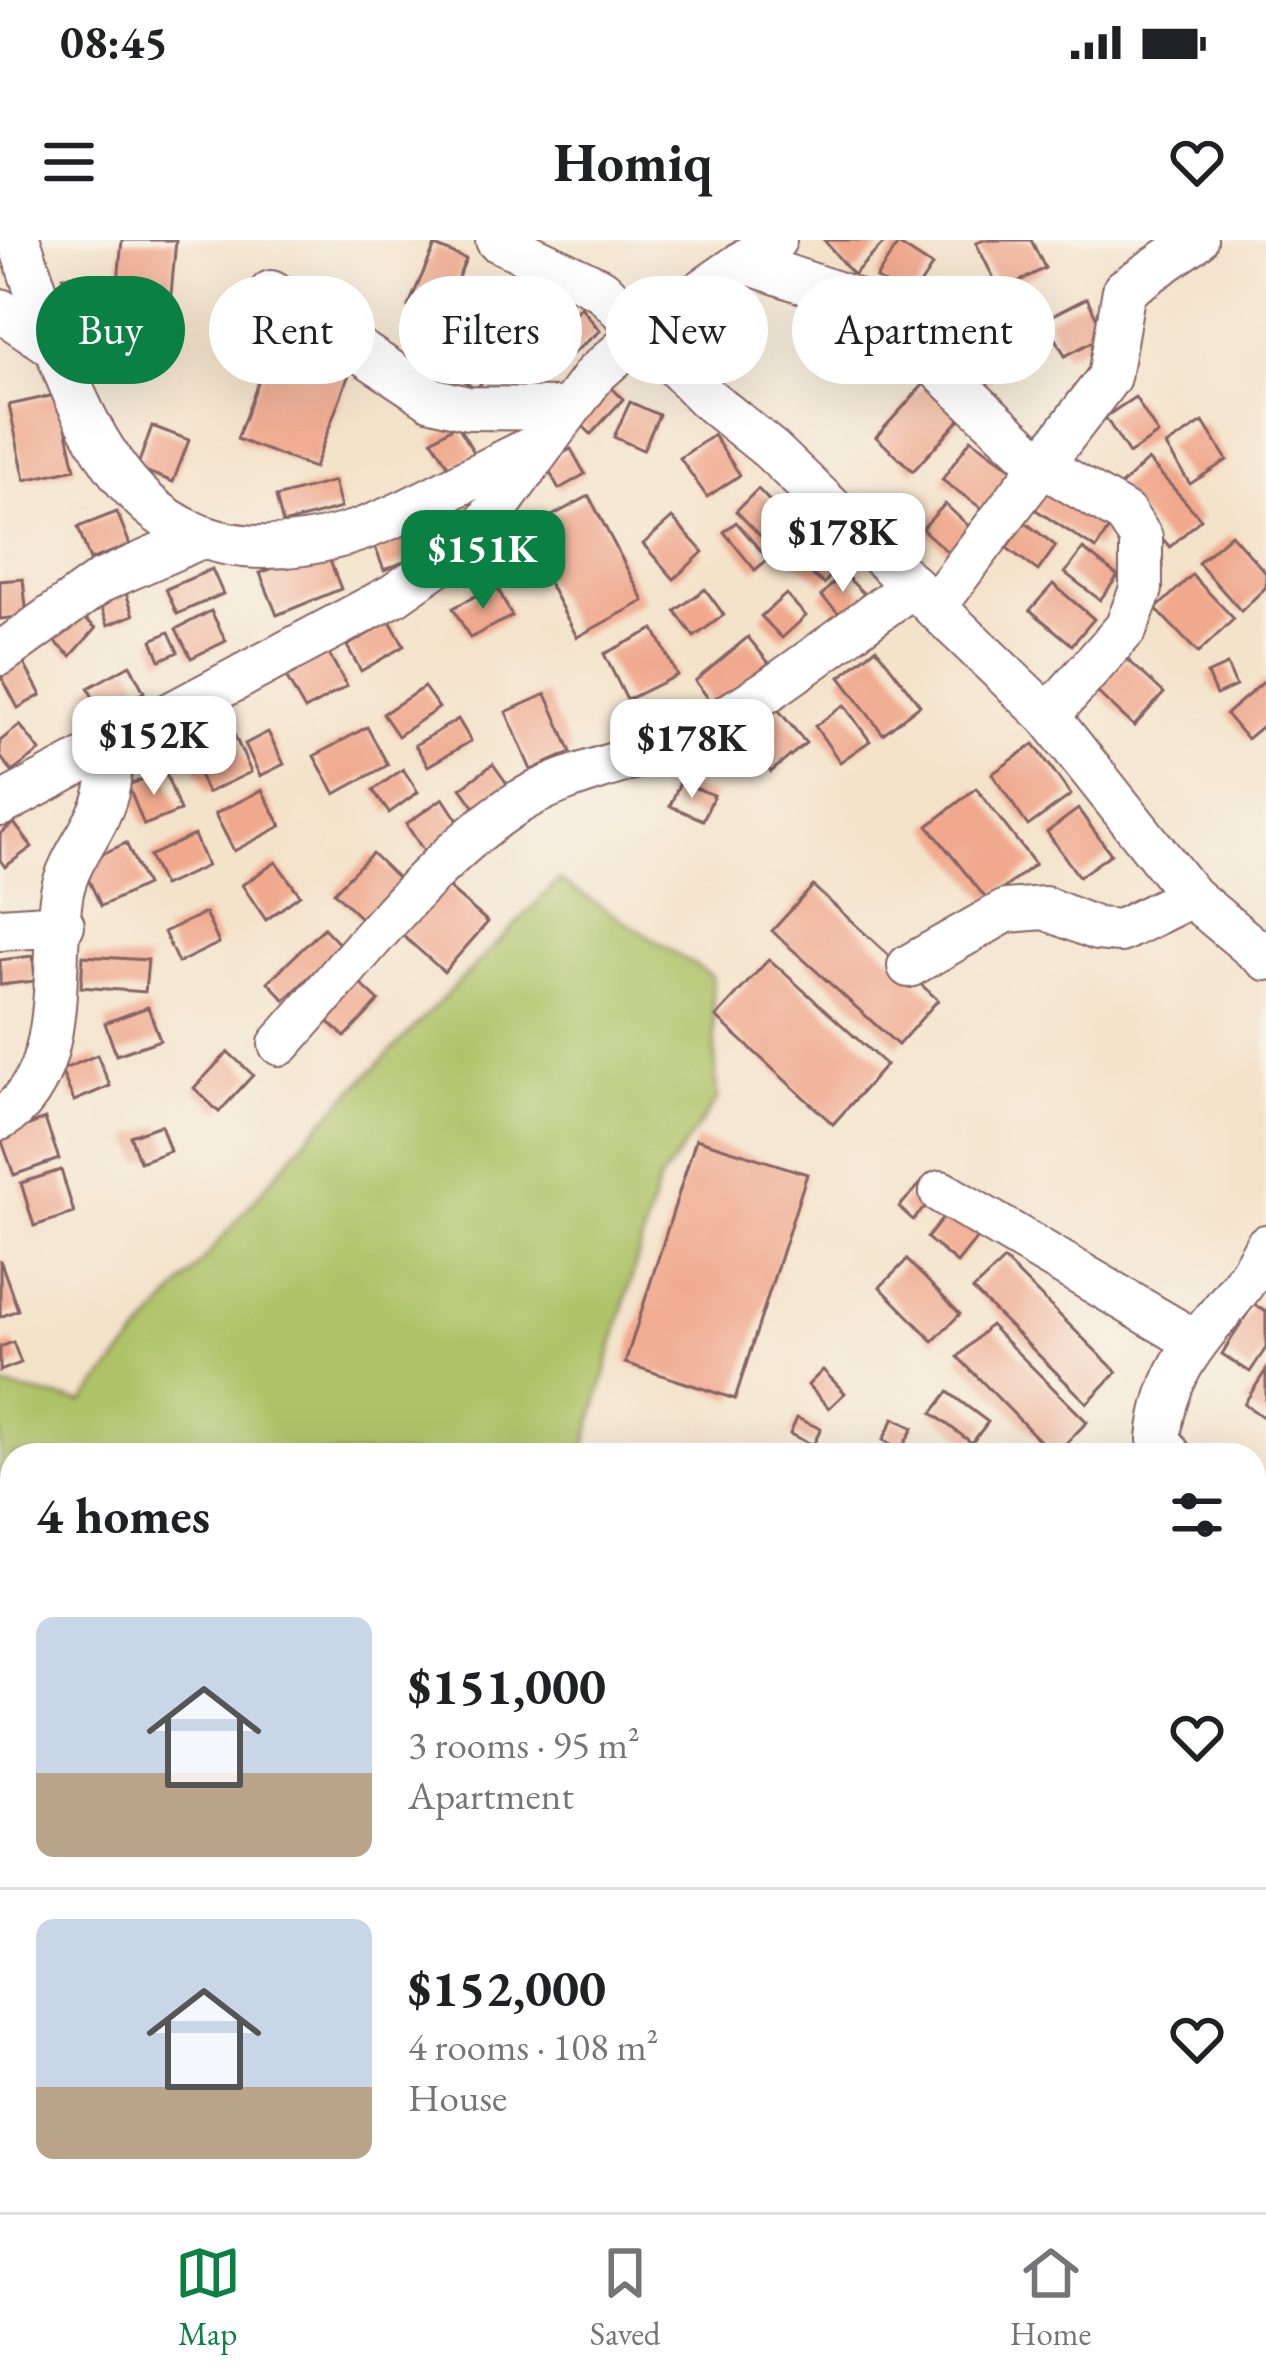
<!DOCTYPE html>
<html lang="en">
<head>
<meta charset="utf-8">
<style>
	:root { --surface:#fff; --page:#f6f6f6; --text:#202124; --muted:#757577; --line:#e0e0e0; --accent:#0b8043 }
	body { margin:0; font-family:"EB Garamond",serif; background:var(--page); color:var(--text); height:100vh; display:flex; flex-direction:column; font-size:45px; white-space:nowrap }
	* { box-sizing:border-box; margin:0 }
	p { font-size:39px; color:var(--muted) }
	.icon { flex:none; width:66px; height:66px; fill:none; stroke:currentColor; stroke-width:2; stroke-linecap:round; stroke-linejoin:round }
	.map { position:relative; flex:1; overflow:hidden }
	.drawer { position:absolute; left:0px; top:1203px; width:1266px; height:771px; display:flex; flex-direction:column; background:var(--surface); border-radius:36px 36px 0 0; box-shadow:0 12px 48px #0002 }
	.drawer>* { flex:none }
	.hud { position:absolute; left:36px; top:36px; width:1194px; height:108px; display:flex; gap:24px }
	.price { position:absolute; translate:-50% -102px; padding:0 27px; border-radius:24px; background:#fff; color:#222; font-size:39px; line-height:78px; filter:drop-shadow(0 3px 6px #0008) }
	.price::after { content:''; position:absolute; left:50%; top:72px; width:36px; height:27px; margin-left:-18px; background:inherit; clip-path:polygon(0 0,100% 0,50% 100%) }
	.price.on { background:var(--accent); color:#fff }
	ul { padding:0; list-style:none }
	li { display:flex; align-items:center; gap:36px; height:300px; padding:0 36px }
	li+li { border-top:3px solid var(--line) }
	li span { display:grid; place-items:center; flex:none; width:336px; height:240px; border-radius:18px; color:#555 }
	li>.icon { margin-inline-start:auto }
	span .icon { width:144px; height:144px; fill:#fffc; stroke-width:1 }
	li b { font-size:51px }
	h2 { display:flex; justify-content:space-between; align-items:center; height:144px; padding:0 36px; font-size:51px }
	.chip { padding:0 42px; border-radius:54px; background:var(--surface); box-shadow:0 12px 48px #0002; font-size:42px; line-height:108px }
	.chip.on { background:var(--accent); color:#fff }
	.status { display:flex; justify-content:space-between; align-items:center; height:84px; padding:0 60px; background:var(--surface); direction:ltr }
	.status svg { height:33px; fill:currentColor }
	header { display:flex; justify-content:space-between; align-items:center; height:156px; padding:0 36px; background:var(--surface); font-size:54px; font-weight:700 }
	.dock { display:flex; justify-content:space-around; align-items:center; height:168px; border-top:3px solid var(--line); background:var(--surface); font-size:33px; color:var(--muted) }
	.dock a { display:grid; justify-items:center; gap:6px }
	.dock .on { color:var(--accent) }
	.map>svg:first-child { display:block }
	.green { fill:#aec367; stroke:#7c7149; stroke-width:3 }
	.building { fill:#f0a98d }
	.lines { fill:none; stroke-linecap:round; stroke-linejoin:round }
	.minor-casing { stroke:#866463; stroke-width:46 }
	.minor { stroke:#fff; stroke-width:42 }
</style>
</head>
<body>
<div class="status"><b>08:45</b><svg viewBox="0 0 49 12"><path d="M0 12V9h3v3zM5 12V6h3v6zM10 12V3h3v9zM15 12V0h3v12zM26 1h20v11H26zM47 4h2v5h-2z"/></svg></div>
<header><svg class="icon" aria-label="menu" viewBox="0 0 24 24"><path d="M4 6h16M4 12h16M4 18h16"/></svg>Homiq<svg class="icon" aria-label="heart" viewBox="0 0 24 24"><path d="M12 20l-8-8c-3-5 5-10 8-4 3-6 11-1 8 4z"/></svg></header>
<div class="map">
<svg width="1266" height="1972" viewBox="0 0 1266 1972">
	<rect width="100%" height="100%" fill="#f7f3e8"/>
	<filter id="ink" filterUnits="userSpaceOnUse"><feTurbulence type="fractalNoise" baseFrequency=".00833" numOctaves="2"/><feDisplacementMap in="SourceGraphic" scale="24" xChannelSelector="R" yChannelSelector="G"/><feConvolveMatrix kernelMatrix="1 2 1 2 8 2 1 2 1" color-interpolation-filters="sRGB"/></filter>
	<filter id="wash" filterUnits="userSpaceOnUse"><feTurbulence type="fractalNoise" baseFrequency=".004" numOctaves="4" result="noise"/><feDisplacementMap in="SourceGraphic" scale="48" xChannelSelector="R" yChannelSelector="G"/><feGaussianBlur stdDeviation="2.7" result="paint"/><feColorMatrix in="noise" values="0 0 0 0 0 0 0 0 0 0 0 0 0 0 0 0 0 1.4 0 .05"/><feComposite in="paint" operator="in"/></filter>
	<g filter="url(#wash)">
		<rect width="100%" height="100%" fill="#f4e3cb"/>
		<polygon class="green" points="559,640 712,736 717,860 658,943 584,1210 601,1215 12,1215 12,1962 1254,1962 1254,1538 1266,1543 1266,1972 0,1972 0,1146 83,1162 311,893"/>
		<g id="blocks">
			<g class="building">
				<polygon points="122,0 176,0 166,109 112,104"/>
				<polygon points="824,0 883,0 885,2 853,35"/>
				<polygon points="982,0 1031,0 1045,28 1000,51 976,3"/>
				<polygon points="898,4 932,26 910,60 876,38"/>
				<polygon points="435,6 466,19 439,81 408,67"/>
				<polygon points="546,29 571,63 537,88 512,54"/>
				<polygon points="98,35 100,99 64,100 63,36"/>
				<polygon points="1087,58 1105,95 1065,116 1046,79"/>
				<polygon points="472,67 514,105 475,150 433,112"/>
				<polygon points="581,67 600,91 572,114 553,91"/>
				<polygon points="956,83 1000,127 982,146 938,102"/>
				<polygon points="280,84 357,113 314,228 237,199"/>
				<polygon points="605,141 623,159 591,194 572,175"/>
				<polygon points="924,144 961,178 913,231 876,197"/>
				<polygon points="59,154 75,229 25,240 9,165"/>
				<polygon points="1135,157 1158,194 1129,214 1105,177"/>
				<polygon points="630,162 659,175 643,210 614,197"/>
				<polygon points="1203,182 1227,220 1190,244 1166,206"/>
				<polygon points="457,184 475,214 451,230 432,200"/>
				<polygon points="152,186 189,200 173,242 137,228"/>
				<polygon points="713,195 740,235 707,257 680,218"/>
				<polygon points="971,199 1017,232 988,273 942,240"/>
				<polygon points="571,209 585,234 559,249 545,223"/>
				<polygon points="1148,220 1201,279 1170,307 1117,249"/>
				<polygon points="334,241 341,268 283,284 276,257"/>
				<polygon points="1051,242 1113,282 1096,309 1033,268"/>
				<polygon points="758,249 800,293 778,314 736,271"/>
				<polygon points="589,256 644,361 577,397 522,292"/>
				<polygon points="945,264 973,290 950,314 922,289"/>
				<polygon points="424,265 441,307 384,330 368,289"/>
				<polygon points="117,272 130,305 90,320 78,287"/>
				<polygon points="1018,277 1056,306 1038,331 999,302"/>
				<polygon points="672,278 703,312 674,339 643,304"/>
				<polygon points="736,282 768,319 755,330 724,292"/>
				<polygon points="825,283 853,305 824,344 795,321"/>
				<polygon points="1231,294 1266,333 1266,347 1241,371 1198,323"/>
				<polygon points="325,308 341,349 277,375 260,333"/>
				<polygon points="1083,309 1118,336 1100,360 1065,333"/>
				<polygon points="212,329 223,354 177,374 166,349"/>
				<polygon points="843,333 864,354 843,377 821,356"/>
				<polygon points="1192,335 1234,379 1198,413 1156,369"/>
				<polygon points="23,339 27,376 0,379 0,341"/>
				<polygon points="121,340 134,375 108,385 95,350"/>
				<polygon points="1053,344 1094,379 1072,405 1030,370"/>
				<polygon points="496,345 512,376 470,398 453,368"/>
				<polygon points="705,349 724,375 694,397 675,371"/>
				<polygon points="786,354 806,376 782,398 761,376"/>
				<polygon points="74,369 96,388 71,416 50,397"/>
				<polygon points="211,371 226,401 191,418 176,389"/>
				<polygon points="390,381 404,406 361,431 347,406"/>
				<polygon points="654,389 677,435 627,460 604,414"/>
				<polygon points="169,392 178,412 160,420 152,400"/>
				<polygon points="748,397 769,423 715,467 695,441"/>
				<polygon points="320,398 347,446 305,470 278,423"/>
				<polygon points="876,408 920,465 883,494 840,437"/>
				<polygon points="1126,418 1164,453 1134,486 1096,451"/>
				<polygon points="23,422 41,455 18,468 0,434"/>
				<polygon points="130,425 144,452 102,475 88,448"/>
				<polygon points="1227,425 1236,446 1216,455 1207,434"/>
				<polygon points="1266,440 1266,483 1247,499 1226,474"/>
				<polygon points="424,447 439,468 398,496 383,474"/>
				<polygon points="546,454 571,512 531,530 506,472"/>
				<polygon points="844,465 870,501 840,522 815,486"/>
				<polygon points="775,466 806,503 771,532 741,495"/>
				<polygon points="458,479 471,501 428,526 415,505"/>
				<polygon points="20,485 40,511 12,532 0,516 0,501"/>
				<polygon points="367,487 388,525 335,554 314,516"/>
				<polygon points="233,492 251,532 207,553 189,511"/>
				<polygon points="268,492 284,524 260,536 245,504"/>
				<polygon points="1034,504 1071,555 1028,586 992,534"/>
				<polygon points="493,524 510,548 478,572 461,548"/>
				<polygon points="403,529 418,552 389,573 373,550"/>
				<polygon points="165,531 180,571 144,585 128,545"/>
				<polygon points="680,542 714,555 703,580 670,566"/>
				<polygon points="976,548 1035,624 988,661 928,586"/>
				<polygon points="262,550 281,586 234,611 215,574"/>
				<polygon points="443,558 462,587 425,613 406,584"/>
				<polygon points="1078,569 1111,614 1079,637 1047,592"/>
				<polygon points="14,583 32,607 5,627 0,620 0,594"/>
				<polygon points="194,595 207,626 163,646 149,616"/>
				<polygon points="126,603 146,645 101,666 81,624"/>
				<polygon points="372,613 405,645 367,684 334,652"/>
				<polygon points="276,622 300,655 266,680 242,645"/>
				<polygon points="444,644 488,682 444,732 400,693"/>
				<polygon points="813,646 938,760 898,805 772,691"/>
				<polygon points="205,673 219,703 178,723 164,692"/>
				<polygon points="324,688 341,706 285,760 268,742"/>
				<polygon points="33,716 35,741 0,745 0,720"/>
				<polygon points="83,716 148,720 145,752 81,747"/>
				<polygon points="769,719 886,825 833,884 716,777"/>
				<polygon points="352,736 379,761 345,797 318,772"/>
				<polygon points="148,767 160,800 116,815 105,783"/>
				<polygon points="228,812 253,835 219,872 194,848"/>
				<polygon points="97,815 110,846 74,861 61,830"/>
				<polygon points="45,879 59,919 14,935 0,896"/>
				<polygon points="161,885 170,911 140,922 130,896"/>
				<polygon points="696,899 807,934 735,1159 625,1123"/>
				<polygon points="61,930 74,973 34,986 21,943"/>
				<polygon points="925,939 939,952 913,980 899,967"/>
				<polygon points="955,963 985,988 957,1023 927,998"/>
				<polygon points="0,1020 18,1070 0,1077"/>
				<polygon points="907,1020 960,1074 933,1101 880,1047"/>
				<polygon points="1004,1020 1117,1132 1087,1163 973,1050"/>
				<polygon points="1253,1064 1266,1072 1266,1108 1250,1132 1222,1114"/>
				<polygon points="990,1085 1087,1182 1054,1215 958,1117"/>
				<polygon points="13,1102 21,1123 0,1131 0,1107"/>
				<polygon points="823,1130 845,1153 829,1168 808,1145"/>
				<polygon points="1266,1130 1266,1179 1244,1164"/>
				<polygon points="948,1152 988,1182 972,1203 932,1173"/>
				<polygon points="797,1178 821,1189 813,1205 790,1194"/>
				<polygon points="894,1178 913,1188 901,1210 883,1200"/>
			</g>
		</g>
	</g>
	<g filter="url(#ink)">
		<use href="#blocks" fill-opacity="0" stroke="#866463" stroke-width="3"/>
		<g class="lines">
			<defs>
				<g id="minor">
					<path d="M19,0C74,164 123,358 344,295C403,278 479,232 536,206"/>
					<polyline points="497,0 602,50 707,158 771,210 1048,476 1191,656 1266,719"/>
					<polyline points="745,22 848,57 888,81 1040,224 1125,274 1141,298 1141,349 1126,388 1048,476"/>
					<polyline points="271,52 432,159 468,168 568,169"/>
					<polyline points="0,70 55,107"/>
					<polyline points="934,367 1109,137 1124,50 1196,0"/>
					<polyline points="0,414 101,341 197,299"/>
					<polyline points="0,565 394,355 474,299 595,134 643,92 775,0"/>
					<polyline points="0,689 63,685"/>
					<polyline points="909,726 1006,671 1045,668 1097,689 1120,691 1191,656"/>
					<path d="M280,804C350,727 423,627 508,569C562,532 628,525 686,498C767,460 839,397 913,346"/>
					<path d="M0,879C72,836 49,720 62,652C69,618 95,591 105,559C111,541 111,521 114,503"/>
					<polyline points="941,952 1193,1100"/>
					<path d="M1170,1215L1159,1199C1168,1104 1228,1082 1266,1006"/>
					<polyline points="1254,1273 1266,1280"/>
				</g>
			</defs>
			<use href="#minor" class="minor-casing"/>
			<use href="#minor" class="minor"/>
		</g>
	</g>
</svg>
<b class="price" style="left:843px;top:355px">$178K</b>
<b class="price on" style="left:483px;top:372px">$151K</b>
<b class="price" style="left:154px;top:558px">$152K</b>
<b class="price" style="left:692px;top:561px">$178K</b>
<div class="hud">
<a class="chip on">Buy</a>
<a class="chip">Rent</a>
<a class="chip">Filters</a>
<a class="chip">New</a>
<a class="chip">Apartment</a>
</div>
<section class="drawer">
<h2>4 homes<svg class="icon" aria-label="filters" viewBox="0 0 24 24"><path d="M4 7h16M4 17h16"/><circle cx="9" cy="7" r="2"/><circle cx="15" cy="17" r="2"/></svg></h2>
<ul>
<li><span style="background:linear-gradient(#c9d6e8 65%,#b9a48a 0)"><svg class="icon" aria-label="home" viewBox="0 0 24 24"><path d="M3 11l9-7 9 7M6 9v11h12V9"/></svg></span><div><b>$151,000</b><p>3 rooms · 95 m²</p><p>Apartment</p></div><svg class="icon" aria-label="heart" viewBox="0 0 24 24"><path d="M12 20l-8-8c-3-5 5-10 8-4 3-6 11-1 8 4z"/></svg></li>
<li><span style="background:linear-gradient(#c9d6e8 70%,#b9a48a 0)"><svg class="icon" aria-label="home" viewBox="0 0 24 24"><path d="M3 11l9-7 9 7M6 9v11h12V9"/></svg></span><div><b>$152,000</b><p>4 rooms · 108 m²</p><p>House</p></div><svg class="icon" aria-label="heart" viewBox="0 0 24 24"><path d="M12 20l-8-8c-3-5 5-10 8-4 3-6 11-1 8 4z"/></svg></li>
</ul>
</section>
</div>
<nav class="dock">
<a class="on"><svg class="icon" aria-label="map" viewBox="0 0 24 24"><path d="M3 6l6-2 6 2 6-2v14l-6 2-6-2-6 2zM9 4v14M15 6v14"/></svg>Map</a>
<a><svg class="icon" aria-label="saved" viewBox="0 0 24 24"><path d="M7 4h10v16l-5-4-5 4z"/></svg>Saved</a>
<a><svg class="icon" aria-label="home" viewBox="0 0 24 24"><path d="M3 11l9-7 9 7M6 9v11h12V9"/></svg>Home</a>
</nav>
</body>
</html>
